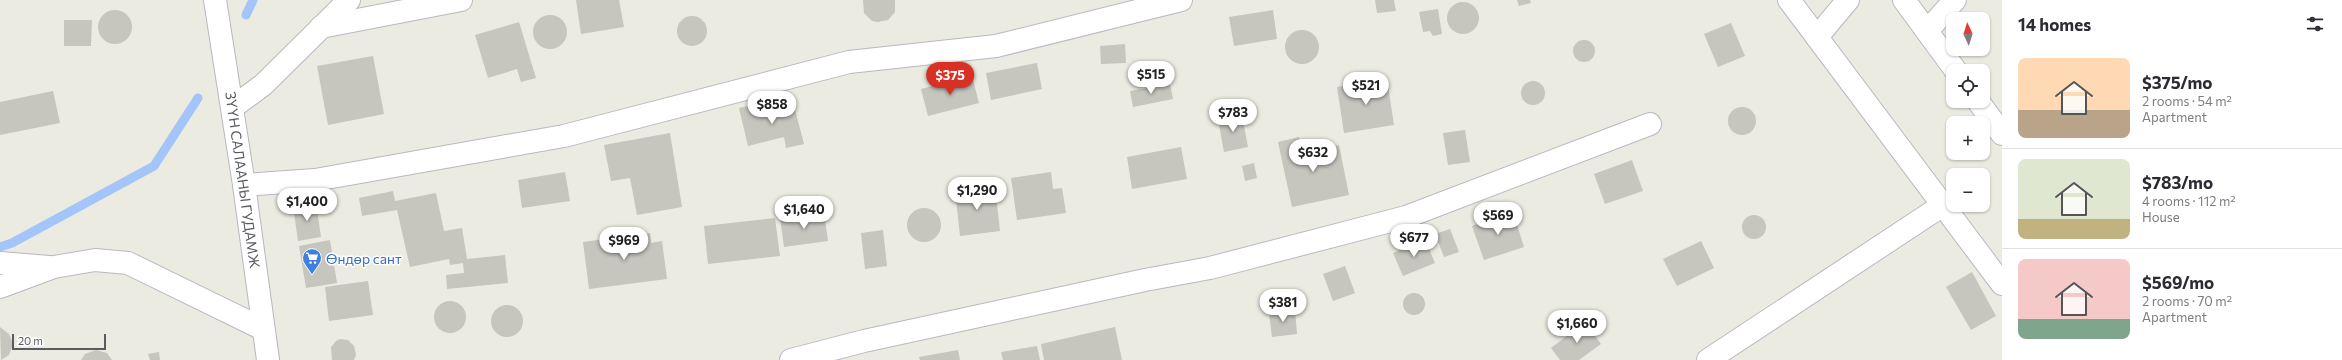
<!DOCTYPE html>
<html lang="en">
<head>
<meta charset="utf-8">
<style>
	:root { --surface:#fff; --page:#f7f7f7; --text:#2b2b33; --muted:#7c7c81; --line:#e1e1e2; --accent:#d93025 }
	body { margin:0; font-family:Commissioner,sans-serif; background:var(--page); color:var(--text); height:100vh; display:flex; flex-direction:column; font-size:15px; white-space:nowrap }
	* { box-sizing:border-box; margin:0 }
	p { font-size:13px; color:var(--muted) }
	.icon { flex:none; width:22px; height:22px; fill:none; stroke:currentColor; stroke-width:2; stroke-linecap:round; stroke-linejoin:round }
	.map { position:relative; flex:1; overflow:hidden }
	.sheet { display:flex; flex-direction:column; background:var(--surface); width:340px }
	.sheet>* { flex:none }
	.needle { width:26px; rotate:356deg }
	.controls { position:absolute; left:1946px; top:12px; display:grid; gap:8px }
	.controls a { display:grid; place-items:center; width:44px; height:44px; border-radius:8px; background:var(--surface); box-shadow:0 1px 3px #0004; font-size:20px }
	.scale { position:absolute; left:12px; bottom:10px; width:94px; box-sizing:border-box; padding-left:4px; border:2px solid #595b61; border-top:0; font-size:11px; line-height:14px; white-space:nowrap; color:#595b61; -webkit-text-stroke:3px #fff; paint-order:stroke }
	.price { position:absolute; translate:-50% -34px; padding:0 9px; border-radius:14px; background:#fff; color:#222; font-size:13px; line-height:26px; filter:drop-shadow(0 1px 2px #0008) }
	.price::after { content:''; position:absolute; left:50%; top:24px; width:12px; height:9px; margin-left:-6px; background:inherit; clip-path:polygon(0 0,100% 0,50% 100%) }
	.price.selected { background:var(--accent); color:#fff }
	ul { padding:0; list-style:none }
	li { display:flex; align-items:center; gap:12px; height:100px; padding:0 16px }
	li+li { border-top:1px solid var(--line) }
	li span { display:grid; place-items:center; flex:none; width:112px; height:80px; border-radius:8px; color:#555 }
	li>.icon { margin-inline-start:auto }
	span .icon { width:48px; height:48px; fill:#fffc; stroke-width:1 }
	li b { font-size:17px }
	h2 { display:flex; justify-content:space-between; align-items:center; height:48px; padding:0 16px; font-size:17px }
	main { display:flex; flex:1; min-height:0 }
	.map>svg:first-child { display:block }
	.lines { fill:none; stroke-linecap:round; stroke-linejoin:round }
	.stream { stroke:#a3c5f9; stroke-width:9 }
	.building { fill:#c6c5be }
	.street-casing { stroke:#b8b9bf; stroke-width:24 }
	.secondary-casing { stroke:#b6b8bf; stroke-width:24 }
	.street { stroke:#fff; stroke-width:22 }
	.secondary { stroke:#fff; stroke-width:22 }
	.labels { text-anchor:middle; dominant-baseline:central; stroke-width:3; stroke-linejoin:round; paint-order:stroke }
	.street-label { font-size:14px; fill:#595b61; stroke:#fff }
	.shop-label { font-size:14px; fill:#366cbe; stroke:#fff; text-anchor:start }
</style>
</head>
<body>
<main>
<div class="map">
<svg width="2002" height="360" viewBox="0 0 2002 360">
	<rect width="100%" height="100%" fill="#ebebe1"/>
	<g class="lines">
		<g class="stream">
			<polyline points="246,15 253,0"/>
			<polyline points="0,247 12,243 154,166 198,98"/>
		</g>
	</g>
	<g class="building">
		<polygon points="576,0 619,0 624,27 581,34"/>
		<polygon points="863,0 895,0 895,12 888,20 878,22 872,21 864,13"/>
		<polygon points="1375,0 1394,0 1396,11 1377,13"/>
		<polygon points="1517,0 1530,0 1531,3 1519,6"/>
		<circle cx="1463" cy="18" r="16"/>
		<polygon points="1438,9 1442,34 1433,36 1430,31 1423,32 1419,12"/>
		<circle cx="115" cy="27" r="17"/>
		<polygon points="1273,10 1277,39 1234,46 1229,17"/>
		<circle cx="550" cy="32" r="17"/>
		<circle cx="692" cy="31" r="15"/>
		<polygon points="64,20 92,20 91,46 64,46"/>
		<polygon points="519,22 536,78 521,82 517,69 488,78 475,35"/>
		<polygon points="1731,23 1745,56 1718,67 1704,34"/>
		<circle cx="1302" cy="47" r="17"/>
		<circle cx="1584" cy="51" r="11"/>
		<polygon points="1125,44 1126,63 1101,64 1100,46"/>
		<polygon points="373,56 384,114 328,125 317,66"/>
		<polygon points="1037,63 1042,89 991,100 986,73"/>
		<polygon points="972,76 979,103 928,116 921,89"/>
		<polygon points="1387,79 1394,125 1344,133 1337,87"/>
		<circle cx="1533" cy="93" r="12"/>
		<polygon points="1170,84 1173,99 1133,107 1130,91"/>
		<polygon points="53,91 60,123 0,135 0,102"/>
		<polygon points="793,102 804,144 786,148 784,137 748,146 739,108 758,104 759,110"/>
		<circle cx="1742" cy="121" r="14"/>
		<polygon points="1242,115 1248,147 1224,152 1218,119"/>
		<polygon points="1465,130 1470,162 1448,165 1443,133"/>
		<polygon points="670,133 682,207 637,215 630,178 611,181 604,145"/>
		<polygon points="1299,137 1302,153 1339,145 1349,195 1292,207 1278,142"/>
		<polygon points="1181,147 1187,179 1132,189 1127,157"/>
		<polygon points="1632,160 1643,191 1605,204 1594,174"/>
		<polygon points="1254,163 1257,178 1245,181 1242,166"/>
		<polygon points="565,172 570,201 522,208 518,180"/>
		<polygon points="1051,172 1053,189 1062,188 1066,213 1017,220 1011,178"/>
		<polygon points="995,186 1000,231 960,236 955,190"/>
		<polygon points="393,191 395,201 436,193 444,231 462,228 467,259 505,255 508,283 447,289 446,275 464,273 463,263 450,265 449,259 410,267 397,210 362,216 359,198"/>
		<polygon points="316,203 321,237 298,241 293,206"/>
		<circle cx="924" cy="225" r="17"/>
		<polygon points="824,212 828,241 784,247 780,218"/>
		<polygon points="1513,212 1524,247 1484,260 1472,226"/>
		<circle cx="1754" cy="227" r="12"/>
		<polygon points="775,218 780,256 708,264 704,226"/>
		<polygon points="1450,229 1459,252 1444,257 1435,234"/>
		<polygon points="883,230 887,266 865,269 861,233"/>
		<polygon points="650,233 651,243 662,241 667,279 589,289 583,242"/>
		<polygon points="1425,239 1435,263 1403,276 1393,253"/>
		<polygon points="330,240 337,283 306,288 299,246"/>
		<polygon points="1701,241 1714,268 1677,286 1663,259"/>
		<polygon points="1345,266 1355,293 1333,301 1323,274"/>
		<polygon points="1972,272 1996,316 1971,330 1946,287"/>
		<polygon points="368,281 373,315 329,321 325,287"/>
		<circle cx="1414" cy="304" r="11"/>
		<circle cx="450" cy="317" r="16"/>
		<circle cx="507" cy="321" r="16"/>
		<polygon points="1295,310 1297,334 1272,337 1269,313"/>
		<polygon points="1585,322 1601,344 1579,360 1560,360 1551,348"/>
		<polygon points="0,327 9,334 13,344 9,355 1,360"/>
		<polygon points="1115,327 1122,360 1044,360 1041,344"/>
		<polygon points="340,339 348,340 354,346 356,355 354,360 332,360 331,347 336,341"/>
		<polygon points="1037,346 1040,360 1003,360 1001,352"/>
		<polygon points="96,350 107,353 112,360 81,360 85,354"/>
		<polygon points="958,350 960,360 920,360 919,357"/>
		<polygon points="159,352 160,360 150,360 148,354"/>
	</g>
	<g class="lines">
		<defs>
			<g id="street">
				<polyline points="1789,0 2002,284"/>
				<polyline points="321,27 461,0"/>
				<polyline points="1927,31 1955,0"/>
				<polyline points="1817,37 1848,0"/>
				<polyline points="233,107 263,85 349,0"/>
				<polyline points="244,185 315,180 564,136 849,62 996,46 1181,0"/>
				<polyline points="0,263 49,267"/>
				<polyline points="0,287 54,267 95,260 128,263 263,329"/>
				<polyline points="791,360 864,341 1145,280 1210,268 1406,217 1650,124"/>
				<polyline points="1708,360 1943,205"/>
			</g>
			<g id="secondary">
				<polyline points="215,0 244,185 268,360"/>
				<polyline points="1904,0 1956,71"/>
				<polyline points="1978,101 2002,134"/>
			</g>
		</defs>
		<use href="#street" class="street-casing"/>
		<use href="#secondary" class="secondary-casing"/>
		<use href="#street" class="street"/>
		<use href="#secondary" class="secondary"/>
	</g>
	<defs>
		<symbol id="supermarket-pin" viewBox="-11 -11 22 30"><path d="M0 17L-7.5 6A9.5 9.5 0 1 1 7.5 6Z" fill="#3f7fe0" stroke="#fff"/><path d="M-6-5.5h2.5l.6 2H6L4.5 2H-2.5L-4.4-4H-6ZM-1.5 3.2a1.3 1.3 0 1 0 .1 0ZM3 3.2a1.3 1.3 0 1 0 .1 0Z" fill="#fff"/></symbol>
	</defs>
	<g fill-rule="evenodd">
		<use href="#supermarket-pin" x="301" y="247" width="22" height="30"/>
	</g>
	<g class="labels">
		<g class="street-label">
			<text transform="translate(243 180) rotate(82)">ЗҮҮН САЛААНЫ ГУДАМЖ</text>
		</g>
		<g class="shop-label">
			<text x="326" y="258">Өндөр сант</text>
		</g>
	</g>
</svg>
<div class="controls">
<a><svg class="needle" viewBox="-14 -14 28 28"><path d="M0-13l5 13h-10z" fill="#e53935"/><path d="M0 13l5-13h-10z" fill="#7c7c81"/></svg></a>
<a><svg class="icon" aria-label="locate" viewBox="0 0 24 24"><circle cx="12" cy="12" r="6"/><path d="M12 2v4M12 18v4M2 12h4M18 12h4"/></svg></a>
<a>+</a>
<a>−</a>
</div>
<div class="scale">20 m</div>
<b class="price" style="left:1151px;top:95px">$515</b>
<b class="price selected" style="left:950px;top:96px">$375</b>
<b class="price" style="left:1366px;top:106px">$521</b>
<b class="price" style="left:772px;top:125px">$858</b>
<b class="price" style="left:1233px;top:133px">$783</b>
<b class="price" style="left:1313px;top:173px">$632</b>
<b class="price" style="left:977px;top:211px">$1,290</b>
<b class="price" style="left:307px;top:222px">$1,400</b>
<b class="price" style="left:804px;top:230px">$1,640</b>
<b class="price" style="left:1498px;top:236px">$569</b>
<b class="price" style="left:1414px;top:258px">$677</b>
<b class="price" style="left:624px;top:261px">$969</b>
<b class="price" style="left:1283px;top:323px">$381</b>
<b class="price" style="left:1577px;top:344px">$1,660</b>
</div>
<section class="sheet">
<h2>14 homes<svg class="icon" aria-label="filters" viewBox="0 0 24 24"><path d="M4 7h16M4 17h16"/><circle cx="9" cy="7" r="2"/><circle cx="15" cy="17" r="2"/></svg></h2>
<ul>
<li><span style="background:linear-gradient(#ffd9b3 65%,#b9a48a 0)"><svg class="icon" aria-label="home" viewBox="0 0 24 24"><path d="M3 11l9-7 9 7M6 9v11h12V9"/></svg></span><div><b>$375/mo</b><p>2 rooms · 54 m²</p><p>Apartment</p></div></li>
<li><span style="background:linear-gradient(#dfe7d0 75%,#c2b280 0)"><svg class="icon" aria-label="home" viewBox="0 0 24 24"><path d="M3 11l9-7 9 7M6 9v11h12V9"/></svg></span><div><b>$783/mo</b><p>4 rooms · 112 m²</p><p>House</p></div></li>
<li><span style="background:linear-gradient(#f6c9c9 75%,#7fa58c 0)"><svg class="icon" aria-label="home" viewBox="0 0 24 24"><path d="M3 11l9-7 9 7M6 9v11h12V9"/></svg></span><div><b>$569/mo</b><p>2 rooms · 70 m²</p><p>Apartment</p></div></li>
</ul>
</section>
</main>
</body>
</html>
